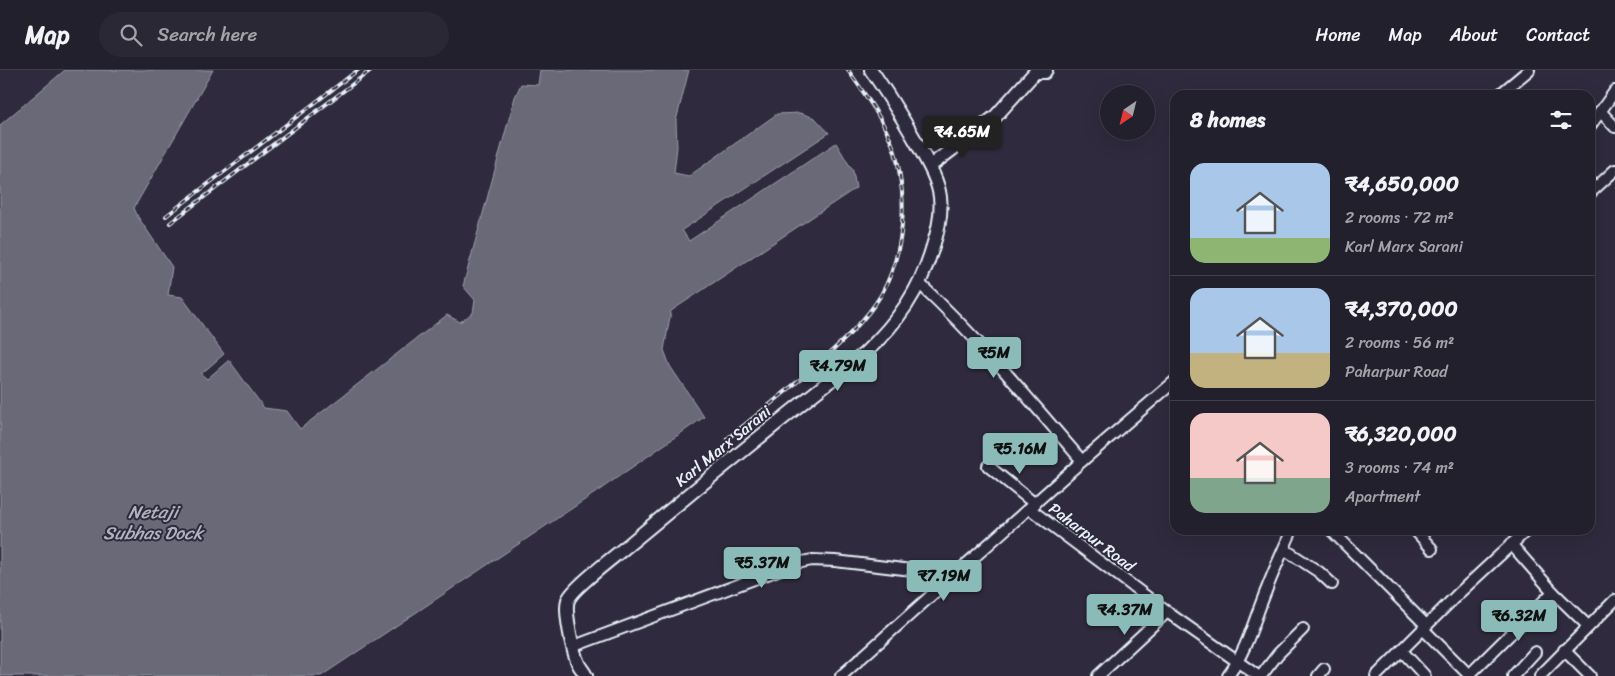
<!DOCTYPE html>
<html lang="en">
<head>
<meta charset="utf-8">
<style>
	:root { --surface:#23202e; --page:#2b2836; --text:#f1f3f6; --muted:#a3a3aa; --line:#403e4a; --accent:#8bbbb9 }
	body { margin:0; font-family:Sriracha,sans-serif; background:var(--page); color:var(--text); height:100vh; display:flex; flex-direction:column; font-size:19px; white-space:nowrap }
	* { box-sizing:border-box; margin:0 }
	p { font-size:16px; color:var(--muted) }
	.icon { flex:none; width:28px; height:28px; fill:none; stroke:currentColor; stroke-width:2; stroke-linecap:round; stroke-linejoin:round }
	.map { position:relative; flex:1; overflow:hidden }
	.details { position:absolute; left:1170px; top:20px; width:425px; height:445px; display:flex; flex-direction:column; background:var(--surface); border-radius:15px; box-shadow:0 5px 20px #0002,0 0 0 1px var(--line) }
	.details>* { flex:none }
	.needle { width:32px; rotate:215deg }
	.controls { position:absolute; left:1100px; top:15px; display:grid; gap:10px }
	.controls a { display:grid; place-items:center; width:55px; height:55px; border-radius:50%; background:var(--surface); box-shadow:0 5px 20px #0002,0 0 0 1px var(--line); font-size:25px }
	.price { position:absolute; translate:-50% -42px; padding:0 11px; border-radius:5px; background:var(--accent); color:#111; font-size:16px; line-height:32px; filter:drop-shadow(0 1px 2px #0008) }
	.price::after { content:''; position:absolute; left:50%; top:30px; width:15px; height:11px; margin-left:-8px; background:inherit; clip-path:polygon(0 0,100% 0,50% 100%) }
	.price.selected { background:#222; color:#fff }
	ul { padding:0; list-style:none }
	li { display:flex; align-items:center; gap:15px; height:125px; padding:0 20px }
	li+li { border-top:1px solid var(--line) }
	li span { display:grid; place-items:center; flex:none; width:140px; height:100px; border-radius:15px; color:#555 }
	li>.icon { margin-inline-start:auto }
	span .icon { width:60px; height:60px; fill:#fffc; stroke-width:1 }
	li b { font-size:21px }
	h2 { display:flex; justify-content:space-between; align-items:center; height:60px; padding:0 20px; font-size:21px }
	header { display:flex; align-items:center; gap:30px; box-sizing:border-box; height:70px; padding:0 25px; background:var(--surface); border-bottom:1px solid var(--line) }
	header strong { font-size:24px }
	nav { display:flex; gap:28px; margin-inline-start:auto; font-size:18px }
	.search { width:350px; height:45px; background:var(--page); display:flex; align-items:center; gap:12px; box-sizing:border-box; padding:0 18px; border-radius:28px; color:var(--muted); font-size:19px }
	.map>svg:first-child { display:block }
	.water { fill:#696978; stroke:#9c9fab }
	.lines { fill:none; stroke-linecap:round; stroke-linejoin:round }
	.minor-casing { stroke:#e8f1f8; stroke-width:14 }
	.major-casing { stroke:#e8f1f8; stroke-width:16 }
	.minor { stroke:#2f2a3d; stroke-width:10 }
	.major { stroke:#2f2a3d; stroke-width:12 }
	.rail-casing { stroke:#e8f1f8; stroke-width:4 }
	.rail { stroke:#2f2a3d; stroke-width:2; stroke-dasharray:5.5; stroke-linecap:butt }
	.labels { text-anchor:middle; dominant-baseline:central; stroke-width:4; stroke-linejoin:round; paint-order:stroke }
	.street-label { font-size:16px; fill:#e8f1f8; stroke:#2f2a3d }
	.water-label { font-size:18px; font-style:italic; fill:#afb4be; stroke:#2f2a3d }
</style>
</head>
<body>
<header>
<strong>Map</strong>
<div class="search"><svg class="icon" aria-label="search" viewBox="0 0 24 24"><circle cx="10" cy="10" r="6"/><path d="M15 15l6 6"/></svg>Search here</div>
<nav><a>Home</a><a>Map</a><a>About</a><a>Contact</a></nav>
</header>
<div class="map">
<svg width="1615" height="606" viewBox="0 0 1615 606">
	<rect width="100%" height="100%" fill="#2f2a3d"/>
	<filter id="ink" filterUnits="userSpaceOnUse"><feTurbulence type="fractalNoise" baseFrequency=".02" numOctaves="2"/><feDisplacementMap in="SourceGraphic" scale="10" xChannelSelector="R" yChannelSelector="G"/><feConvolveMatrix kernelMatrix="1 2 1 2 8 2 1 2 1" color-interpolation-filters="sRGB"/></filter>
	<g filter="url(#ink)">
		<polygon class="water" points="65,0 213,0 134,138 138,147 172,197 168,225 182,227 224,284 201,304 207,309 229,290 264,338 287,341 300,359 447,245 460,252 473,243 475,230 463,216 515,27 521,14 538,15 540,0 689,0 676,51 677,77 674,103 689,106 777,44 800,43 815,48 829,63 682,160 689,171 836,73 853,101 856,118 671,241 664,280 670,296 704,347 598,421 321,606 0,606 0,55"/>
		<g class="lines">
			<defs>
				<g id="minor">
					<polyline points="1035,3 1045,3 1047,0"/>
					<polyline points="1499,25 1529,0"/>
					<polyline points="1600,41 1615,57"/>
					<polyline points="1590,56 1615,21"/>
					<polyline points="1590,123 1615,100"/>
					<path d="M920,214C978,268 1030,330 1082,391"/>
					<polyline points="988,396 1035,434"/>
					<polyline points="1030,439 1167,542 1258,606"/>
					<polyline points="1331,460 1426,555"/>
					<polyline points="1415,460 1432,479"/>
					<polyline points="1511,474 1553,522 1588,556"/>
					<polyline points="1284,479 1319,502 1332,514"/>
					<polyline points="1423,559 1470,606"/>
					<polyline points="574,576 797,493 812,490 835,491 955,505"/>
					<polyline points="1564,580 1590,606"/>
					<polyline points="1402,581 1425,606"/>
					<polyline points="1469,605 1553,522"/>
					<polyline points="841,606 1082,391 1175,311"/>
					<polyline points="1098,606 1167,542"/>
					<path d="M1228,606C1247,580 1254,550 1266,521C1274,500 1283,480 1292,460"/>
					<polyline points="1261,606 1278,584 1303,559"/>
					<polyline points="1318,606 1324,599"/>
					<polyline points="1376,606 1459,523 1527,460"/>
					<polyline points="1513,606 1535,582"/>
					<polyline points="1540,606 1615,530"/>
				</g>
				<g id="major">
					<polyline points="930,96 995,47 1037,0"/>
					<path d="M586,606C584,601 580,598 578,593C573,582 564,541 568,530C573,517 619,483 632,472C709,408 786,345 864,284C898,252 920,221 933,176C938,161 942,143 940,127C938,109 926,90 918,75C903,49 888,24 871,0"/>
				</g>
			</defs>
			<use href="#minor" class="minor-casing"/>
			<use href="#major" class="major-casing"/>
			<use href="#minor" class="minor"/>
			<use href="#major" class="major"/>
			<defs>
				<g id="rail">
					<polyline points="166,146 358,0"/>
					<polyline points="170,153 371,0"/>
					<path d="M727,369C758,344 790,319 820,292C842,272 865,251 881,225C898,195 905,156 902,122C900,105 898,87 891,71C880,45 864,23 848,0"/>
				</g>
			</defs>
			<use href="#rail" class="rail-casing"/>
			<use href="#rail" class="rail"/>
		</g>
	</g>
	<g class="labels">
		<g class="street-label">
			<text transform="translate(723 376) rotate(-39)">Karl Marx Sarani</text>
			<text transform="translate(1092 467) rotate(37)">Paharpur Road</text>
		</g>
		<g class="water-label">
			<text x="153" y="442">Netaji<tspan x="153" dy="21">Subhas Dock</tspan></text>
		</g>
	</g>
</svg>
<div class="controls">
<a><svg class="needle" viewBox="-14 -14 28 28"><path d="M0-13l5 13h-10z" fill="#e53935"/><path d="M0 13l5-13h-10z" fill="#a3a3aa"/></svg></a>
</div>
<b class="price selected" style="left:962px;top:88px">₹4.65M</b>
<b class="price" style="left:994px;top:309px">₹5M</b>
<b class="price" style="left:838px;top:322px">₹4.79M</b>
<b class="price" style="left:1020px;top:405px">₹5.16M</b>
<b class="price" style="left:762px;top:519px">₹5.37M</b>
<b class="price" style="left:944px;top:532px">₹7.19M</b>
<b class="price" style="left:1125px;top:566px">₹4.37M</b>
<b class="price" style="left:1519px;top:572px">₹6.32M</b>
<section class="details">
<h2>8 homes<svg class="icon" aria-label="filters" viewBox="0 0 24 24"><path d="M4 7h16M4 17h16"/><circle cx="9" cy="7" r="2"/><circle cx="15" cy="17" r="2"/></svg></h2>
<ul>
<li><span style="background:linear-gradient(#a9c7e8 75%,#8fb573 0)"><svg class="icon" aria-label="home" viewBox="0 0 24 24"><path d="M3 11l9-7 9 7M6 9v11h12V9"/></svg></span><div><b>₹4,650,000</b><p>2 rooms · 72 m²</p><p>Karl Marx Sarani</p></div></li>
<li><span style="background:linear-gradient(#a9c7e8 65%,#c2b280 0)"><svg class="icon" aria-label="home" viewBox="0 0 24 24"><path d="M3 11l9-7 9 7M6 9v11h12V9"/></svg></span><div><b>₹4,370,000</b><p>2 rooms · 56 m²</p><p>Paharpur Road</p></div></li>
<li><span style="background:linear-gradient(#f6c9c9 65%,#7fa58c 0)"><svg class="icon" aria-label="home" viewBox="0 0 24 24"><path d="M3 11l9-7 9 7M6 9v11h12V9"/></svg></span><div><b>₹6,320,000</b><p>3 rooms · 74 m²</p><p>Apartment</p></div></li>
</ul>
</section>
</div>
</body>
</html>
